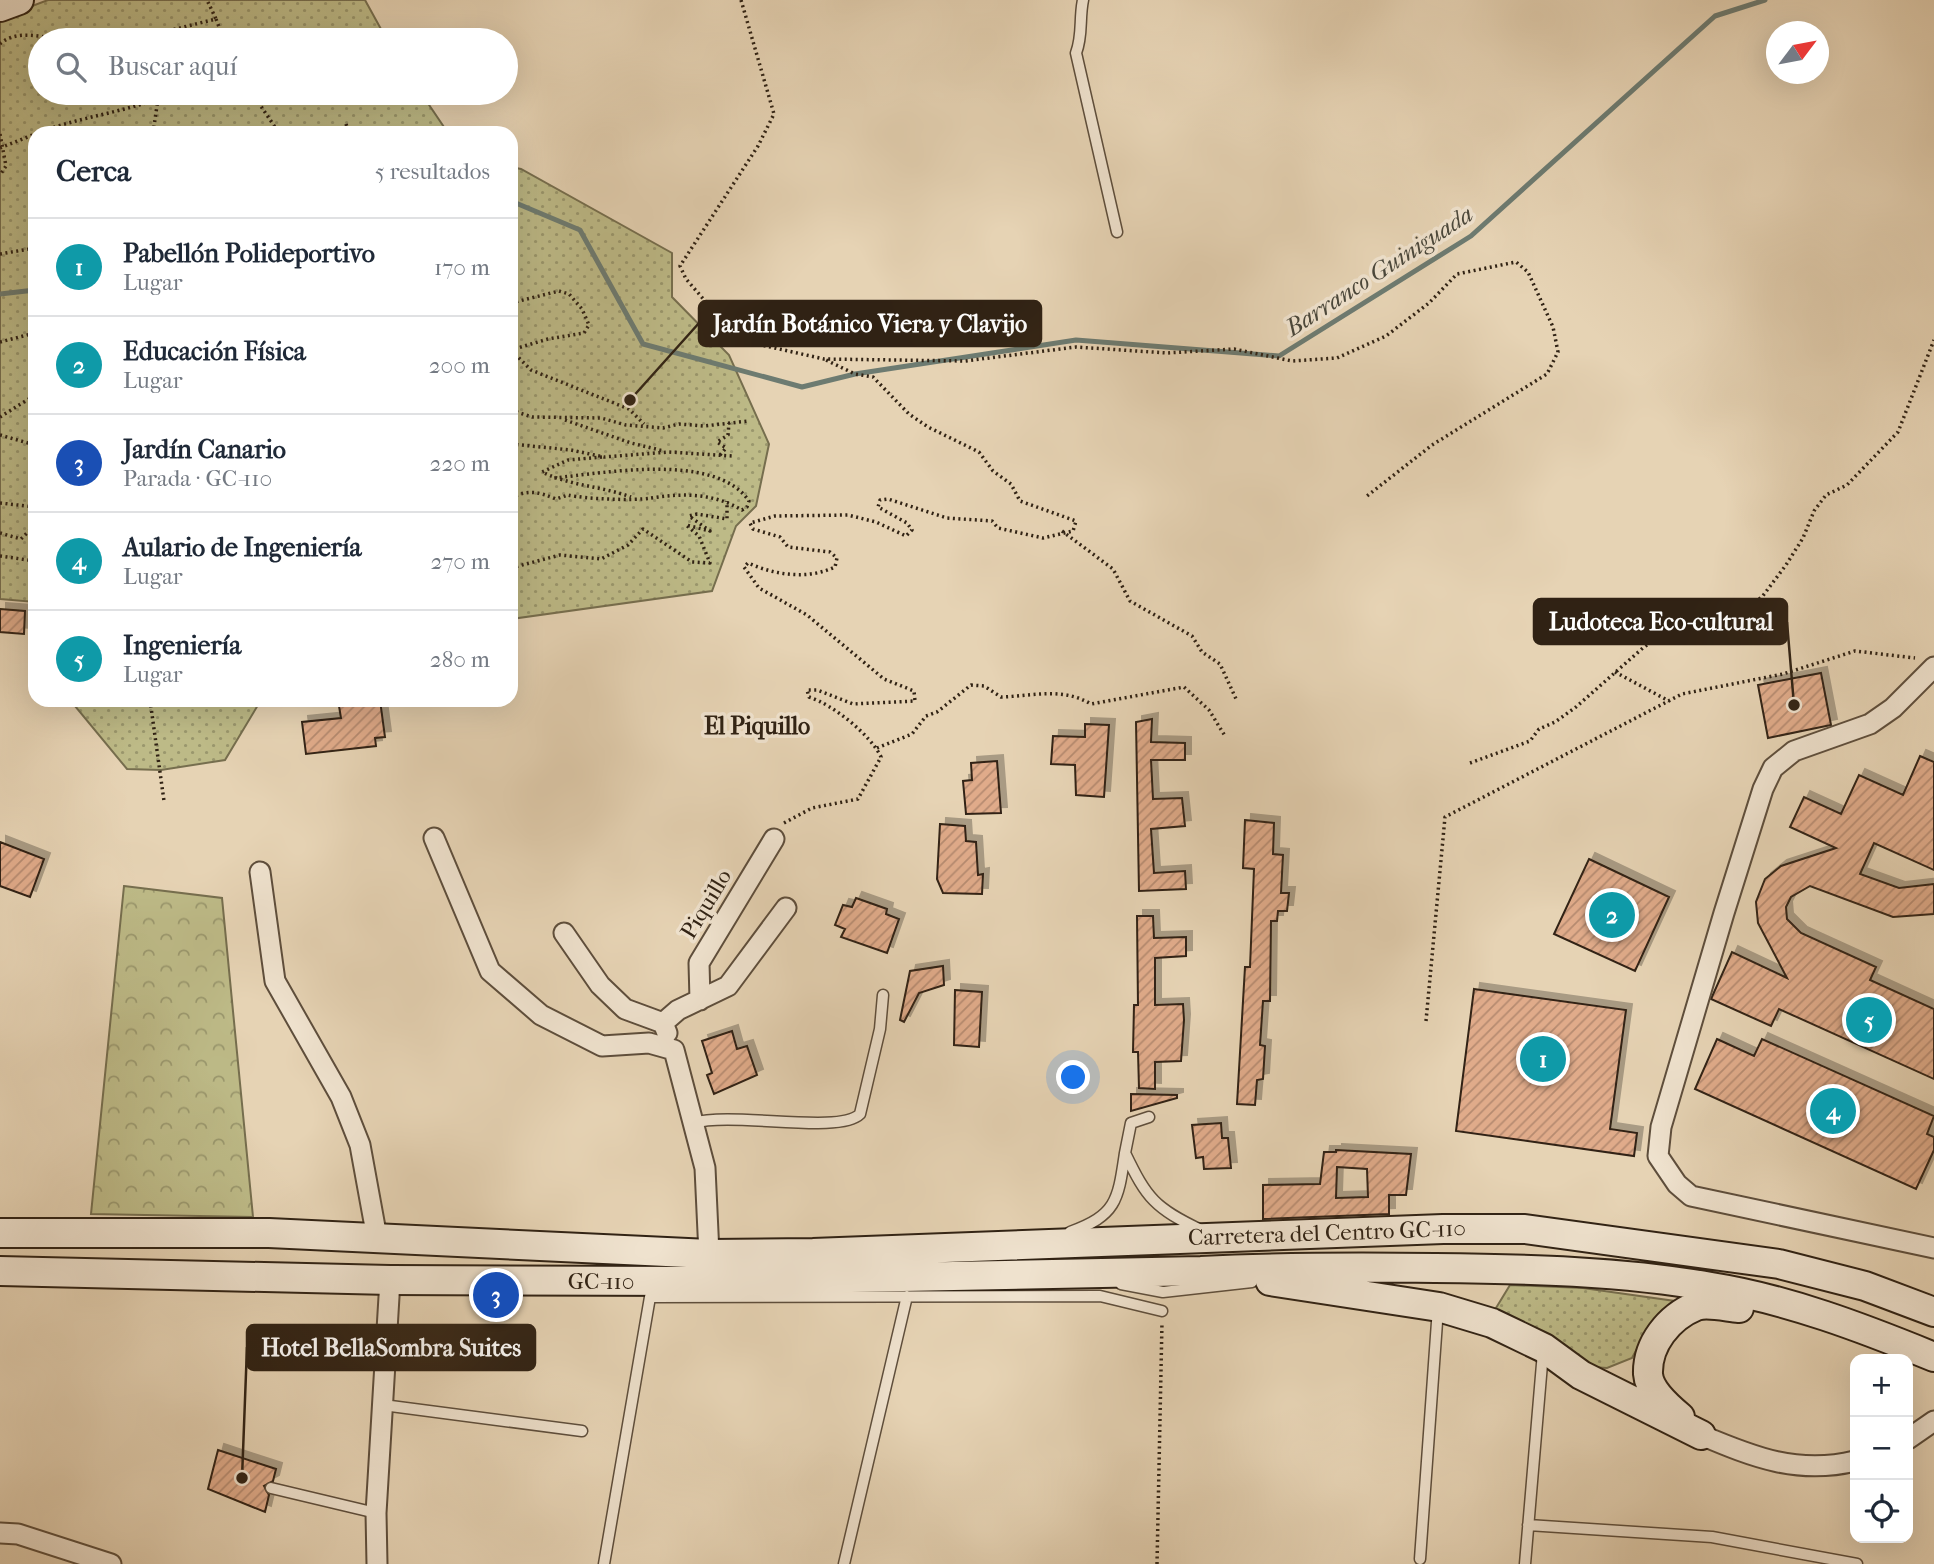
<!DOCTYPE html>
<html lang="es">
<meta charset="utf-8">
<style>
:root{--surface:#fff;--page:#f2f2f3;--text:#1f2937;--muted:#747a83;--line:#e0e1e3;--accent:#7c3aed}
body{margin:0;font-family:"IM FELL French Canon",serif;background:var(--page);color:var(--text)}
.controls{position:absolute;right:21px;bottom:21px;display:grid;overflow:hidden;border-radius:14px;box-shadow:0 7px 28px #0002}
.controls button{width:63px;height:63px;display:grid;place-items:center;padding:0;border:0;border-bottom:2px solid var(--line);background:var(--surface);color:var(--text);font:35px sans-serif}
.compass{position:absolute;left:1766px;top:21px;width:63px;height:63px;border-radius:50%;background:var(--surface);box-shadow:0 7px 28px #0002;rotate:58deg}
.you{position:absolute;left:1074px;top:1078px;width:24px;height:24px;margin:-18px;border:5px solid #fff;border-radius:50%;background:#1a73e8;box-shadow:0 0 0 10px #1a73e833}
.badge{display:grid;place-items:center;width:46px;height:46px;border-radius:50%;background:var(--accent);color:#fff;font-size:23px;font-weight:700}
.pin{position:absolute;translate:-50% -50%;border:4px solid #fff;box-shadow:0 2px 7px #0006}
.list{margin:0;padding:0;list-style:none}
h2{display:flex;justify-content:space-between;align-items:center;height:91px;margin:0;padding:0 28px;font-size:30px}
h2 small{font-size:23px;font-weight:400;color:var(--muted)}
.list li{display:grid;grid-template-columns:46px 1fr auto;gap:21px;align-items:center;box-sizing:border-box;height:98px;padding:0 28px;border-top:2px solid var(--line)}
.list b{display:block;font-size:26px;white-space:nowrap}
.list p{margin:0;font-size:23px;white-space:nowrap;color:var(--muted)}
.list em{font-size:23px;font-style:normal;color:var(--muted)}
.icon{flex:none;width:38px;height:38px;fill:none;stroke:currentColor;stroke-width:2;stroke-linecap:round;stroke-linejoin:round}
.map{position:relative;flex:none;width:1934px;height:1564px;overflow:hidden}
.search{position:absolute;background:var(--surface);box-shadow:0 7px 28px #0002;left:28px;top:28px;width:490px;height:77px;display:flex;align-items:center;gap:18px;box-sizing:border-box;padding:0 24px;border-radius:38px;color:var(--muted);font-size:26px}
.panel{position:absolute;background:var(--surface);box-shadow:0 7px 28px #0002;left:28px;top:126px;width:490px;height:581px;border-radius:21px}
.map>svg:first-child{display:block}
.forest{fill:url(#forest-crowns);stroke:#766e4e;stroke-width:2}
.park{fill:url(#park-dots);stroke:#766e4e;stroke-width:2}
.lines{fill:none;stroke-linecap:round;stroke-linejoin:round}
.stream{stroke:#6d7b71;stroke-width:5}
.building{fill:url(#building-hatch);stroke:#302214;stroke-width:2;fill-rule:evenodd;filter:url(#shadow)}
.lane-casing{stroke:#5e4e3c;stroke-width:13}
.street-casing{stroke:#5e4e3c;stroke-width:23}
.secondary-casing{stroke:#302214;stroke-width:32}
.path{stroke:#302214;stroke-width:3.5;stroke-dasharray:2 3.5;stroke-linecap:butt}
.lane{stroke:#efe2ce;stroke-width:10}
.street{stroke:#efe2ce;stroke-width:19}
.secondary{stroke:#efe2ce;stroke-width:28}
.labels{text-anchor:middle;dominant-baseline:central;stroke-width:7;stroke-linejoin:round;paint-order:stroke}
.street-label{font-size:23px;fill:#302214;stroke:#efe2ce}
.water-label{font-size:24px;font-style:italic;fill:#4a473b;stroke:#efe2ce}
.neighbourhood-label{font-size:24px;font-weight:bold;fill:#302214;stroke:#efe2ce}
.leader{fill:none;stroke:#302214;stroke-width:2.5}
.callout-dot{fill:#302214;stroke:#efe2ce;stroke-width:2.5}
.callout{fill:#302214;stroke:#302214;stroke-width:2.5}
.callout-label{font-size:24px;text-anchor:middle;font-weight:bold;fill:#fff}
</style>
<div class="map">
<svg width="1934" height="1564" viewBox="0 0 1934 1564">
<defs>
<pattern id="forest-crowns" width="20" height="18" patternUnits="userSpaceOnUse" patternTransform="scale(1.75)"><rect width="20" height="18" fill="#bdba87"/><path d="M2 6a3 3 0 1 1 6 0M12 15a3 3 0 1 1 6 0" fill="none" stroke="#9a976d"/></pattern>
<pattern id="park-dots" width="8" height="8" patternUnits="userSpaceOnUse" patternTransform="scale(1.75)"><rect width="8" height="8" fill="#bdba87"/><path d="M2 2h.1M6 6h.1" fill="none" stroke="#9a976d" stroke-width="1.8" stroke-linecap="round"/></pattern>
<pattern id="building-hatch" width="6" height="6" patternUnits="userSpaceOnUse" patternTransform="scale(1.75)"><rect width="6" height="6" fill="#e0ab8a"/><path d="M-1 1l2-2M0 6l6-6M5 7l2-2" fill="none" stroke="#b68b70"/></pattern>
<filter id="shadow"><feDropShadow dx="6" dy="-6" stdDeviation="0" flood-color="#0004"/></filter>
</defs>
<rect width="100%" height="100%" fill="#e6d3b4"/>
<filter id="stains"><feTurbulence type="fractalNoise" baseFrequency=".00286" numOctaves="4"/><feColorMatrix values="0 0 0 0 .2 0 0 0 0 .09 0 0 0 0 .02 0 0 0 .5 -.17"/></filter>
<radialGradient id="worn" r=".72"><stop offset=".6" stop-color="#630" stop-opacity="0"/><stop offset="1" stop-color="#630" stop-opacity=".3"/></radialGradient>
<!-- forest -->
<path class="forest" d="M 124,886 L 222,898 L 253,1217 L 91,1214 Z"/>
<!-- park -->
<path class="park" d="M 48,0 L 365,0 L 387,40 L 40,40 L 40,93 L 421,93 L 448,133 L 35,133 L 35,602 L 0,599 L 0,18 Z
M 511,167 L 521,169 L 672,253 L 672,297 L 729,355 L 769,444 L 756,506 L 736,526 L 712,591 L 511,619 Z
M 70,700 L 261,700 L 225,760 L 161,770 L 127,769 Z
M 1510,1285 L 1583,1288 L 1682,1302 L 1644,1336 L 1632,1358 L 1607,1368 L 1592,1367 L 1501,1316 L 1496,1308 Z"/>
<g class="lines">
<!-- stream -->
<path class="stream" d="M 511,201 L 580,230 L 643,344 L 802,387 L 855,374 L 1076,340 L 1279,356 L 1471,236 L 1715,16 L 1765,0
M 0,294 L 35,290"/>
</g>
<!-- building -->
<path class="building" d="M 0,609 L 25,611 L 24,634 L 0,632 Z
M 1821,673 L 1831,725 L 1768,738 L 1758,685 Z
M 338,700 L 380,700 L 385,737 L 375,738 L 376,746 L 306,754 L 302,722 L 341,718 Z
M 1152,719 L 1151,742 L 1185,743 L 1185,760 L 1151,760 L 1153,799 L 1182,798 L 1185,826 L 1151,829 L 1154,873 L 1185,871 L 1186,889 L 1139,891 L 1136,722 Z
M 1085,724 L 1109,725 L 1104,797 L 1076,795 L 1075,765 L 1051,764 L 1053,736 L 1085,737 Z
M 1920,756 L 1934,762 L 1934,870 L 1874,843 L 1860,874 L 1899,888 L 1934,884 L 1934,914 L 1893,917 L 1810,886 L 1791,897 L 1786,907 L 1787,919 L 1801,933 L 1876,967 L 1870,980 L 1934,1009 L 1934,1079 L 1779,1009 L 1771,1026 L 1711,999 L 1732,952 L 1787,978 L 1758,923 L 1756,902 L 1765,879 L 1781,866 L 1836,848 L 1790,827 L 1804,797 L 1841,814 L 1859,775 L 1903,795 Z
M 997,761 L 1001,813 L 966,814 L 963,781 L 972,780 L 971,763 Z
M 1245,820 L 1274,823 L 1273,854 L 1283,855 L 1281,893 L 1289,893 L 1287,911 L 1278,911 L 1277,921 L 1271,921 L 1270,1001 L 1263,1001 L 1260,1045 L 1265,1046 L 1263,1079 L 1257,1080 L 1255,1105 L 1237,1104 L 1245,967 L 1250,967 L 1254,869 L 1243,868 Z
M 940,824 L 965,826 L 966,841 L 976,842 L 978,875 L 983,874 L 982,894 L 943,893 L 937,879 Z
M 0,842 L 44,859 L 30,897 L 0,886 Z
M 1589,859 L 1669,897 L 1635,971 L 1554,934 Z
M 856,898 L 887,909 L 886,914 L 899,919 L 887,953 L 841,937 L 845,929 L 835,925 L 843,905 L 852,907 Z
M 1137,916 L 1153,916 L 1154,938 L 1186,937 L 1186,956 L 1155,958 L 1155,1005 L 1183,1004 L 1184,1020 L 1181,1061 L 1155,1062 L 1155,1089 L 1139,1088 L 1138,1052 L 1133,1052 L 1134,1005 L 1138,1005 Z
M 943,966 L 944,985 L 919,993 L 904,1022 L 900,1020 L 910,971 Z
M 1474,989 L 1626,1010 L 1610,1129 L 1637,1133 L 1634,1156 L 1456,1131 Z
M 955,990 L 982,992 L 979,1047 L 954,1045 Z
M 732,1031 L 737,1049 L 747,1046 L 757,1075 L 714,1094 L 707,1075 L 712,1073 L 702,1041 Z
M 1717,1039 L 1754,1056 L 1762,1039 L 1934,1116 L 1927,1134 L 1934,1137 L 1934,1150 L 1916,1189 L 1695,1089 Z
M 1131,1094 L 1177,1095 L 1177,1098 L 1131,1111 Z
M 1221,1123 L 1222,1138 L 1228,1138 L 1231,1168 L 1204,1169 L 1203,1157 L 1196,1158 L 1192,1125 Z
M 1336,1150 L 1411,1154 L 1406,1195 L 1389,1195 L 1389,1214 L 1263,1219 L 1263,1185 L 1320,1184 L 1324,1152 L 1336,1152 ZM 1337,1167 L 1367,1169 L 1368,1197 L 1336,1198 Z
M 218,1450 L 276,1469 L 273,1481 L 264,1486 L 269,1495 L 265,1512 L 208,1489 Z"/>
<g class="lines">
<defs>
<path id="lane" d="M 1083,0 C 1079,19 1083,35 1076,53 L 1117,232
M 693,1123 C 732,1111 839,1135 860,1114 L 880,1029 L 883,995
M 1125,1153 L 1131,1123 L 1149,1117
M 1070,1232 C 1117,1215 1118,1200 1125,1153 C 1147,1199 1155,1208 1201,1230
M 1121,1284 L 1163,1292 L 1252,1282
M 383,1405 L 582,1431
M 271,1488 L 376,1513
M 1528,1525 L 1712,1537 L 1857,1564
M 1420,1559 L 1438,1308
M 604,1564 L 650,1297 L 1100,1296 L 1162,1311
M 844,1564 L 907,1296
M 1525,1564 L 1543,1352"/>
<path id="street" d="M 1934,667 L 1893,708 L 1870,724 L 1794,751 L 1773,768 L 1763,789 L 1724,913 L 1661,1127 L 1658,1156 L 1677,1184 L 1691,1196 L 1934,1248
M 434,838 L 490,971 L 541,1015 L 602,1046 L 649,1043 L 674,1050 L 705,1168 L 709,1254
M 260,872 L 275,981 L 341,1097 L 360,1145 L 377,1238
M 564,933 L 600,985 L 625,1009 L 663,1023 L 667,1033
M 700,1000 L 699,963 L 774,839
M 663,1023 L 678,1010 L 728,986 L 786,908
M 1701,1435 C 1753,1457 1798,1475 1855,1461
M 1908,1439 L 1934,1421
M 0,1533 L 18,1534 L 111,1564
M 377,1564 L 376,1513 L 390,1280"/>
<path id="secondary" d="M 0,7 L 19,0
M 0,1233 L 269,1233 L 709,1254 L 813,1253 L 1443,1229 L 1525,1229 L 1779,1264 L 1865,1286 L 1934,1312
M 0,1271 L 390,1280 L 699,1281 L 1201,1271 C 1279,1267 1357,1267 1435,1268 C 1527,1269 1621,1271 1711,1287 C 1787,1299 1863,1328 1934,1357
M 1270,1281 L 1439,1307 L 1492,1323 L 1544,1348 L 1581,1375 L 1701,1435
M 1680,1417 C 1668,1407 1649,1391 1648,1374 C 1647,1344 1669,1317 1696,1306 C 1707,1302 1727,1307 1739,1308"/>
</defs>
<!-- lane casing -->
<use href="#lane" class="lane-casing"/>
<!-- street casing -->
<use href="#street" class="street-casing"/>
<!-- secondary casing -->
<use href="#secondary" class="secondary-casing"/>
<!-- path -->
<path class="path" d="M 741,0 L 774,114 L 758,146 L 680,266 L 686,279 L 739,340 L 824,359 L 965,361 L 1076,347 L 1167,353 L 1234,349 L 1292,361 L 1337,358 L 1386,336 L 1429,303 L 1457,274 L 1516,262 L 1528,272 L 1553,327 L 1558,352 L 1547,374 L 1432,445 L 1367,496
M 216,19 L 224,40
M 131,40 L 216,19 L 207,0
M 0,44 C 16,29 43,37 63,40
M 252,93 L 279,133
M 346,124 L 349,133
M 38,133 C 81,116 130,112 172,93
M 153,133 L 158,99 L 156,93
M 0,134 L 6,166 L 0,175
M 0,148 L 35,134
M 0,254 L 35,248
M 511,303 L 559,291 L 569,294 L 582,309 L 589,325 L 584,333 L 548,339 L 511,350
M 0,342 L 35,333
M 511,350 L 531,370 L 629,409 L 644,424
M 511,410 L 532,417 L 601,418 L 626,425 L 663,428 L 679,424 L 704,426 L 748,421
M 0,417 L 35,395
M 565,420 L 631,443 L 664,451
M 0,435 L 35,445
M 511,444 L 571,450 L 604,457 L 669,452 L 732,456
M 720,455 L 726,448 L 717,442 L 728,435 L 729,423
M 602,457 L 568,460 L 542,472 C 571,486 601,486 631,497
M 511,498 C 528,489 539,492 556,499 L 568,495 C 586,499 634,501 651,498 C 683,493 713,493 742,510 L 747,507 L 749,501 C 716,452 605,473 554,478
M 0,503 L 35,507
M 1062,531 L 1113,569 L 1130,601 L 1192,636 L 1202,652 L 1220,664 L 1237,701
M 0,533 L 21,539 L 29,531 L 35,532
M 0,556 L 35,561
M 511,568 L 560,555 L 601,559 L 628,545 L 643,529 L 692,562 L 710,563 L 699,536 L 686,525 L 710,531 L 689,516 L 697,514 L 727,519 L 727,501
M 1615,672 L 1669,701
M 150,700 L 164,801
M 877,748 L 912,734 L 926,716 L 937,712 L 971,685 L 984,686 L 1001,697 C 1032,696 1063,687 1091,704 L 1184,687 L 1209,710 L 1225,736
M 1470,763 L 1530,741 L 1539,729 L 1555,722 L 1576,707 L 1644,647 L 1694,613 L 1749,606 L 1762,597 L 1786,565 L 1803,538 L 1814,511 L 1826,495 L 1847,485 L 1898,432 L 1934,340
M 784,823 L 812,808 L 858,799 L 881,757 C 871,735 832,704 809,697 L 807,690 L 817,690 L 853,704 L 915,701 L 914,691 L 884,679 L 807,615 L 759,588 L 744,567 L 748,563 C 775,575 807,580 835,567 L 837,558 L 830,552 L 788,547 L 780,537 L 753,529 L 750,523 L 775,516 L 848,515 L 876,522 L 906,536 L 912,530 L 907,523 L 878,507 L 880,500 L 888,499 L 947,518 L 992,521 L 998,528 L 1043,538 L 1073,531 L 1076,521 L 1020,501 L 1011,484 L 993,471 L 979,452 L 928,427 L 909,414 L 873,377 L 855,374 L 826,360
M 1426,1021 L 1445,817 L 1682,694 L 1783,674 L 1855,651 L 1915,658
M 1157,1564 L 1162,1322"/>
<!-- lane -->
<use href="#lane" class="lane"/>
<!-- street -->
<use href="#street" class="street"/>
<!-- secondary -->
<use href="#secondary" class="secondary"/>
</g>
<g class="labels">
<!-- street labels -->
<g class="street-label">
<text transform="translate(706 904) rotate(-59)">Piquillo</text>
<text transform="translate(1327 1233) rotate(-2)">Carretera del Centro GC-110</text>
<text x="601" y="1281">GC-110</text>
</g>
<!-- water labels -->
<g class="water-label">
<text transform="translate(1379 271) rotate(-33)">Barranco Guiniguada</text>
</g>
<!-- neighbourhood labels -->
<g class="neighbourhood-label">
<text x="757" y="726">El Piquillo</text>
</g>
</g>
<!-- callouts -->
<path class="leader" d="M630 400L699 323M1794 705L1787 622M242 1478L247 1347"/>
<g class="callout-dot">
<circle cx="630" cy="400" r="7"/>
<circle cx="1794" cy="705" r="7"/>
<circle cx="242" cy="1478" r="7"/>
</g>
<g class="callout">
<rect x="699" y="301" width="342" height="45" rx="7"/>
<rect x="1534" y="599" width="253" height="45" rx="7"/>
<rect x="247" y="1325" width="288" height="45" rx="7"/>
</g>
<g class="callout-label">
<text x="870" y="332">Jardín Botánico Viera y Clavijo</text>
<text x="1661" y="630">Ludoteca Eco-cultural</text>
<text x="391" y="1356">Hotel BellaSombra Suites</text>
</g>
<rect width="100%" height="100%" filter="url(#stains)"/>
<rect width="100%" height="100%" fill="url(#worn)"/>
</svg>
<div class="controls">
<button>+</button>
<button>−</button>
<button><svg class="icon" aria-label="locate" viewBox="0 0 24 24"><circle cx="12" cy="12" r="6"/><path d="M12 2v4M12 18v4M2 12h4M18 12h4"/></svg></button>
</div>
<svg class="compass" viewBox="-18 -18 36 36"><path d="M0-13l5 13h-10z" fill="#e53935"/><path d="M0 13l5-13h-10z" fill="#747a83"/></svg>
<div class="you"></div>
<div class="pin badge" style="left:1543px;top:1059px;background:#0f9aa8">1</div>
<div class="pin badge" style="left:1612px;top:915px;background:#0f9aa8">2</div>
<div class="pin badge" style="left:496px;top:1295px;background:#1a4fb4">3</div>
<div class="pin badge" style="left:1833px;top:1111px;background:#0f9aa8">4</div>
<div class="pin badge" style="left:1869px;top:1020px;background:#0f9aa8">5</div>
<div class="search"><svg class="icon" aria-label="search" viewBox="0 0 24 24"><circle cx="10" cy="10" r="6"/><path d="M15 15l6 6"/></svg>Buscar aquí</div>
<section class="panel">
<h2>Cerca<small>5 resultados</small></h2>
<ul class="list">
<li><span class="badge" style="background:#0f9aa8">1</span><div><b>Pabellón Polideportivo</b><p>Lugar</p></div><em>170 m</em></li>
<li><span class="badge" style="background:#0f9aa8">2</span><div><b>Educación Física</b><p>Lugar</p></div><em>200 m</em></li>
<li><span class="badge" style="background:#1a4fb4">3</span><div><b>Jardín Canario</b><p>Parada · GC-110</p></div><em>220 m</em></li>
<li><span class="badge" style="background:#0f9aa8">4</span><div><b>Aulario de Ingeniería</b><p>Lugar</p></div><em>270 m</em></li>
<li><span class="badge" style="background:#0f9aa8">5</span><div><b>Ingeniería</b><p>Lugar</p></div><em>280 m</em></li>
</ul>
</section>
</div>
